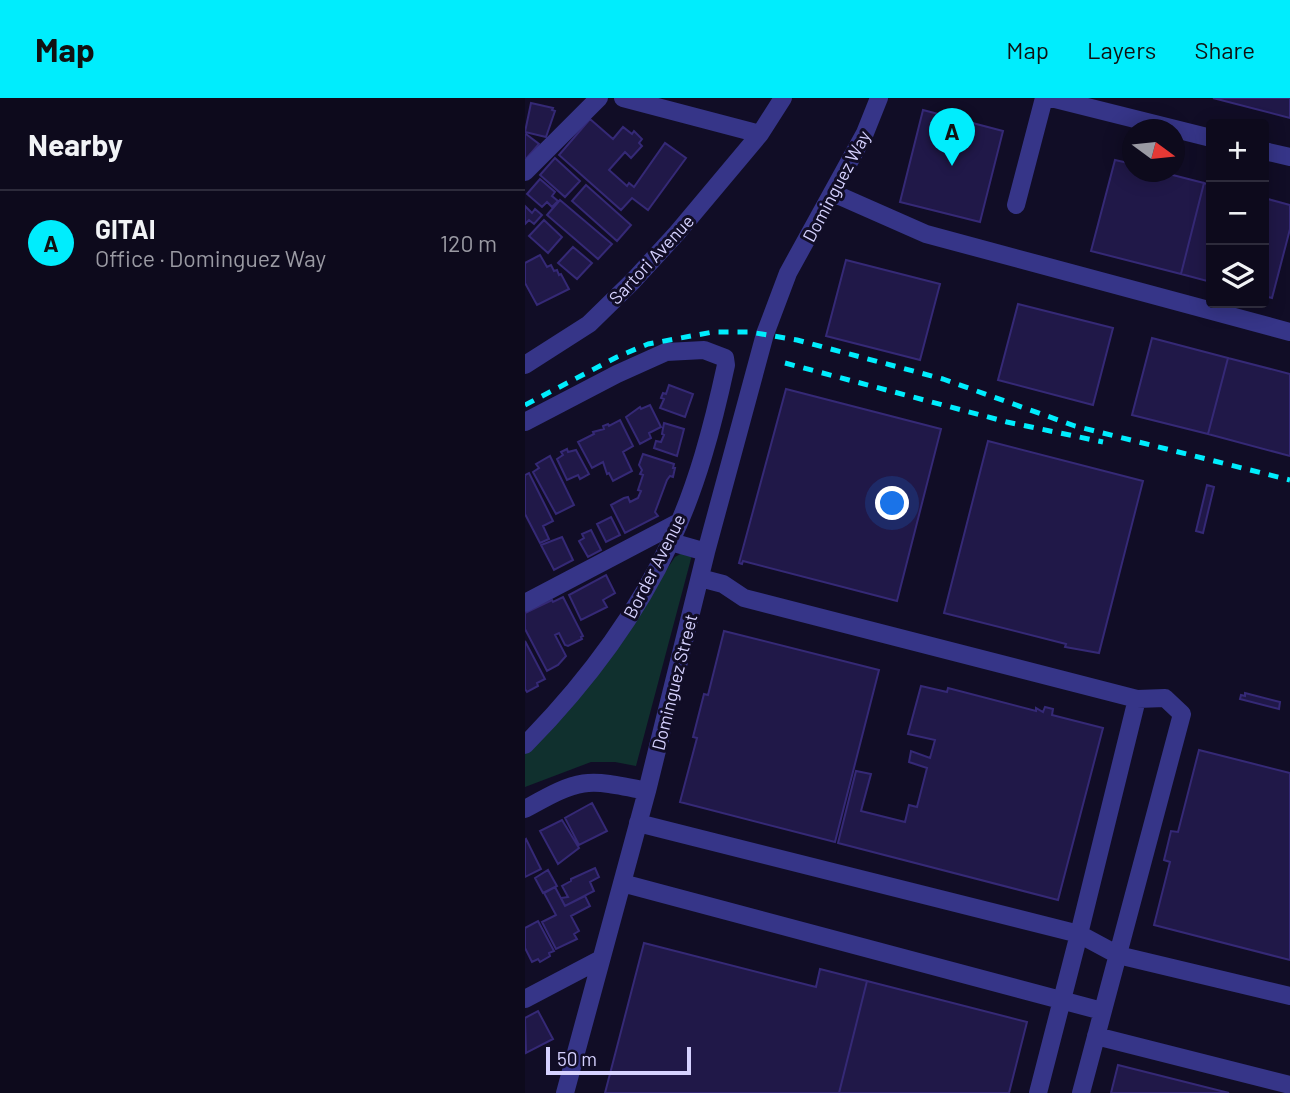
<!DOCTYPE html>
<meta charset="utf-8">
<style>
:root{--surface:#0d0a1c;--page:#161325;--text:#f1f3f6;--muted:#9a9aa3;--line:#2d2b3b;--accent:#00edfd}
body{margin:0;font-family:Barlow,sans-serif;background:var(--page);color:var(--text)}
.controls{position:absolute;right:21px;top:21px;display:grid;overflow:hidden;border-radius:7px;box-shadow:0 4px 18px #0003}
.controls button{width:63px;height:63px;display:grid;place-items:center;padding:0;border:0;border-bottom:2px solid var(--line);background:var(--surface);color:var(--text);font:35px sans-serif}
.compass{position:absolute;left:597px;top:21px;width:63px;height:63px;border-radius:50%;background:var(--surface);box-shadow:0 4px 18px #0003;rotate:105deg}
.scale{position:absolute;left:21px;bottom:18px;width:145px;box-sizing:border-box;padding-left:7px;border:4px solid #d6d2ff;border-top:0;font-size:19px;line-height:24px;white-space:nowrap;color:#d6d2ff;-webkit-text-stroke:5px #110d26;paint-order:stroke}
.you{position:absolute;left:368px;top:406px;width:24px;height:24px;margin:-18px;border:5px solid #fff;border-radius:50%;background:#1a73e8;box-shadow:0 0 0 10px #1a73e833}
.badge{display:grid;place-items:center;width:46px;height:46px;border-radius:50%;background:var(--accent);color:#111;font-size:23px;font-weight:700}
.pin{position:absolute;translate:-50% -58px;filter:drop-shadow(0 2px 4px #0008)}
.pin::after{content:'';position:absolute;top:37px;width:24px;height:21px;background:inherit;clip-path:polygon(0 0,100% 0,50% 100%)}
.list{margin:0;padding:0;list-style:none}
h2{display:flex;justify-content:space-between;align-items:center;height:91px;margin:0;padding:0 28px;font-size:30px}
h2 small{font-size:23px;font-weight:400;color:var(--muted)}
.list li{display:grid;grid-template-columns:46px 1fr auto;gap:21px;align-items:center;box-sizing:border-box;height:105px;padding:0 28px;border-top:2px solid var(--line)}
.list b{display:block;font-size:26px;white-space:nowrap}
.list p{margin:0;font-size:23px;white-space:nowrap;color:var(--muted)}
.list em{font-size:23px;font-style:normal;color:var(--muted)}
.icon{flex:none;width:38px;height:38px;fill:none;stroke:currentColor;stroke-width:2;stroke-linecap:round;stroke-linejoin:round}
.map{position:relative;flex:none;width:765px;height:995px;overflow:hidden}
header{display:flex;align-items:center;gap:42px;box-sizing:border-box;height:98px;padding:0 35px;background:var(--accent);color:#111}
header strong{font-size:33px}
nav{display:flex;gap:38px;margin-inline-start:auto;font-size:24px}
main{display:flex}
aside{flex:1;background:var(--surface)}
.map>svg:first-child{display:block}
.green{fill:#10302e}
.building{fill:#201848;stroke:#352976;stroke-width:2}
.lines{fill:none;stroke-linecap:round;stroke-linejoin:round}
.minor{stroke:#363588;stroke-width:18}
.rail{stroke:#00edfd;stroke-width:5;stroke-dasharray:10 9;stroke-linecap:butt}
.labels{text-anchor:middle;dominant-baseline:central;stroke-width:6;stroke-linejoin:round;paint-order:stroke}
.street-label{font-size:18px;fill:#d6d2ff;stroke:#110d26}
</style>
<header>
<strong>Map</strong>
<nav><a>Map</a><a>Layers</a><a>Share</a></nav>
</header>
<main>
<aside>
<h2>Nearby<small></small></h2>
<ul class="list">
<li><span class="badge">A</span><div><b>GITAI</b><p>Office · Dominguez Way</p></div><em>120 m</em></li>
</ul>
</aside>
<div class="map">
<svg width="765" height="995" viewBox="0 0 765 995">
<rect width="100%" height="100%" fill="#110d26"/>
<!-- green -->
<path class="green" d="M 157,455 L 167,457 L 111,668 L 90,664 L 66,664 L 0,689 L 0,656 L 29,628 L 142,471 L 150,459 Z"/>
<!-- building -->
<path class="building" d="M 688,0 L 765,0 L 765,20 Z
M 6,5 L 28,10 L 27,12 L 30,13 L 21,39 L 0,34 Z
M 398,12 L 478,33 L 455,124 L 375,104 Z
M 65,21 L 88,41 L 98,29 L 107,36 L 109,33 L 117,41 L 114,45 L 117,48 L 106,60 L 100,54 L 84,72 L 102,88 L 104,85 L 109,89 L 140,45 L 161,60 L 123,112 L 107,100 L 96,112 L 34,57 Z
M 1,36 L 14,46 L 0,62 L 0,37 Z
M 30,60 L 55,83 L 40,99 L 15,77 Z
M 590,62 L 608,66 L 608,74 L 636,74 L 679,85 L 656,176 L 566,153 Z
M 15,81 L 30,94 L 27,98 L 33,103 L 27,109 L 22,104 L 17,109 L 2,96 Z
M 679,85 L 686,87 L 686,184 L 656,176 Z
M 61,87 L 106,127 L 92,143 L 47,103 Z
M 739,100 L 765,107 L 765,131 L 747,200 L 739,198 Z
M 35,102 L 87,146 L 73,161 L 22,117 Z
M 0,108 L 7,115 L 10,111 L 17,117 L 9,126 L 4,122 L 0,126 Z
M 19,122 L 37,139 L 23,155 L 4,138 Z
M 48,149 L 67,165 L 52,181 L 33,165 Z
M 15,157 L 22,169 L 26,167 L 29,173 L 32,172 L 34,177 L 36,176 L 44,191 L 12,207 L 0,185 L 0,165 Z
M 321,162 L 415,186 L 395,262 L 301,238 Z
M 493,206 L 588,230 L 568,307 L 473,282 Z
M 627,240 L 703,260 L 683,336 L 607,317 Z
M 703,260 L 765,276 L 765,358 L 683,336 Z
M 144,287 L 168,296 L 160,319 L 135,310 L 139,301 L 136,300 L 138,295 L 141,296 Z
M 261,291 L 416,331 L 372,503 L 218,463 L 217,466 L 214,465 Z
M 125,307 L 136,329 L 124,335 L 126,340 L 115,346 L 101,319 L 115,309 L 116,311 Z
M 95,322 L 108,348 L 98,354 L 107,373 L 88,383 L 84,375 L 82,376 L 78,364 L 67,370 L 53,344 L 69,336 L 68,334 L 79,331 L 78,328 L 83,326 L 84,328 Z
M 139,325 L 159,331 L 152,358 L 129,350 L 131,343 L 136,344 L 139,337 L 137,336 Z
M 463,343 L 618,383 L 574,555 L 540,549 L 541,546 L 419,515 Z
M 42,351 L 43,354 L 51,352 L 64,376 L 55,381 L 53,377 L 42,382 L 32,361 L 38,357 L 36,354 Z
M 118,356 L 149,366 L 148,370 L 150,370 L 148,379 L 145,378 L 142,382 L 130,414 L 133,418 L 100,435 L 86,407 L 99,400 L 103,399 L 105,404 L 113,400 L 116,393 L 113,392 L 118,377 L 115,376 L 117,372 L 114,367 Z
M 25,358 L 49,407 L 31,416 L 8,374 L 14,370 L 11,366 Z
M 4,375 L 28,423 L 18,428 L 24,441 L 15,445 L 0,416 L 0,377 Z
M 682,387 L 689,389 L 678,435 L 671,433 Z
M 86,419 L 95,437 L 81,444 L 72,426 Z
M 66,432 L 76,452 L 63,459 L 54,443 L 59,440 L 57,436 Z
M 37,439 L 48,462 L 29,472 L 16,447 Z
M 81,477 L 90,495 L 78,502 L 82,509 L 56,522 L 44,497 Z
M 38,499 L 58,538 L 56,539 L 57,541 L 43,548 L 40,547 L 34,535 L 30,537 L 41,558 L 33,567 L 22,573 L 0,531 L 0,515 L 27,502 L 28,504 Z
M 199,533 L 354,572 L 310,744 L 155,704 L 172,640 L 168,639 L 179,596 L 183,597 Z
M 0,543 L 20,581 L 12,585 L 13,588 L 2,594 L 0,591 Z
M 396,588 L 422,594 L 423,590 L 511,613 L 511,610 L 518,614 L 520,609 L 528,611 L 527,617 L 578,630 L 533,802 L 313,745 L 331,673 L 346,676 L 336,713 L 380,724 L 384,707 L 392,709 L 402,670 L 384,664 L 386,653 L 405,660 L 410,642 L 383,636 Z
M 720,595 L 755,604 L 754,611 L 715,601 L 716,597 L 720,598 Z
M 674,652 L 765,675 L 765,862 L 629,827 L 645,764 L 639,762 L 646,733 L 653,734 Z
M 67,705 L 82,733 L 54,747 L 40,720 Z
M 37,722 L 54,750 L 33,766 L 15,733 Z
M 1,741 L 16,771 L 0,779 L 0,742 Z
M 70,770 L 74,779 L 65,784 L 69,793 L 40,808 L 36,800 L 43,799 L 37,788 L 46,783 L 46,781 Z
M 23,772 L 32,788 L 18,795 L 10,780 Z
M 30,789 L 40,808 L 60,798 L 65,808 L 46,818 L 54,833 L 49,836 L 52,841 L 31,851 L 17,824 L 31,817 L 19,795 Z
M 13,823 L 29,853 L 24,855 L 25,858 L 15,864 L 13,861 L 7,864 L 0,850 L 0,830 Z
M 119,845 L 291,889 L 295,871 L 342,883 L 314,995 L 80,995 Z
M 342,883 L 502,924 L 484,995 L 314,995 Z
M 13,913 L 28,941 L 1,955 L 0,920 Z
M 593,967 L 704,995 L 586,995 Z"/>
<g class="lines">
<!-- minor -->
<path class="minor" d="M 98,0 L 235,36
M 526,0 L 686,40
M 739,53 L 765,59
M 0,74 L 74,0
M 308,95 L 401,136 L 765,234
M 491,107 L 519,0
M 0,267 L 64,226 L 108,183 L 152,135 L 235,36 L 258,0
M 0,324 L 92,276 L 141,254 L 179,252 L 200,260 L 201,267 C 188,327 172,389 145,445 C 110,520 58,588 0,647
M 146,444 L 181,454
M 175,480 L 198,486 L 219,500 L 612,601 L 640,600 L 657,616 L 556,995
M 0,505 L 154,424
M 0,711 C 56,680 59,680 122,693
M 113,725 L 554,836 L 612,601
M 97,785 L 577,913
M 0,901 L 76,861
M 571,938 L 765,987
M 40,995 L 122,693 L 181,454 L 240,236 L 263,175 L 340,35 L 354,0
M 513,995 L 554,836 L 593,857 L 765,898"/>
<!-- rail -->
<path class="rail" d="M 260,265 L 482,324 L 578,344
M 0,307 L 92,259 L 123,246 L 188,234 L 225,234 L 272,242 L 418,281 L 550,328 L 765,382"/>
</g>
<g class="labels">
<!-- street labels -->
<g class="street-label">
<text transform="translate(311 88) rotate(-62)">Dominguez Way</text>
<text transform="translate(126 161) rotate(-47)">Sartori Avenue</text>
<text transform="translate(129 468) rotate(-63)">Border Avenue</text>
<text transform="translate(149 584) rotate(-76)">Dominguez Street</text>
</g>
</g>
</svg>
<div class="controls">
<button>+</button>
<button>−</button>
<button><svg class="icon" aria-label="layers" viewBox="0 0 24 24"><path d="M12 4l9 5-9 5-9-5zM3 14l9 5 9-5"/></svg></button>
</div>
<svg class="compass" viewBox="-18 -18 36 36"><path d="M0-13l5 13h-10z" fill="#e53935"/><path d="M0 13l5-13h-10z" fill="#9a9aa3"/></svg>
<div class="scale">50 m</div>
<div class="you"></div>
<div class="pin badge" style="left:427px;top:68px">A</div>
</div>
</main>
